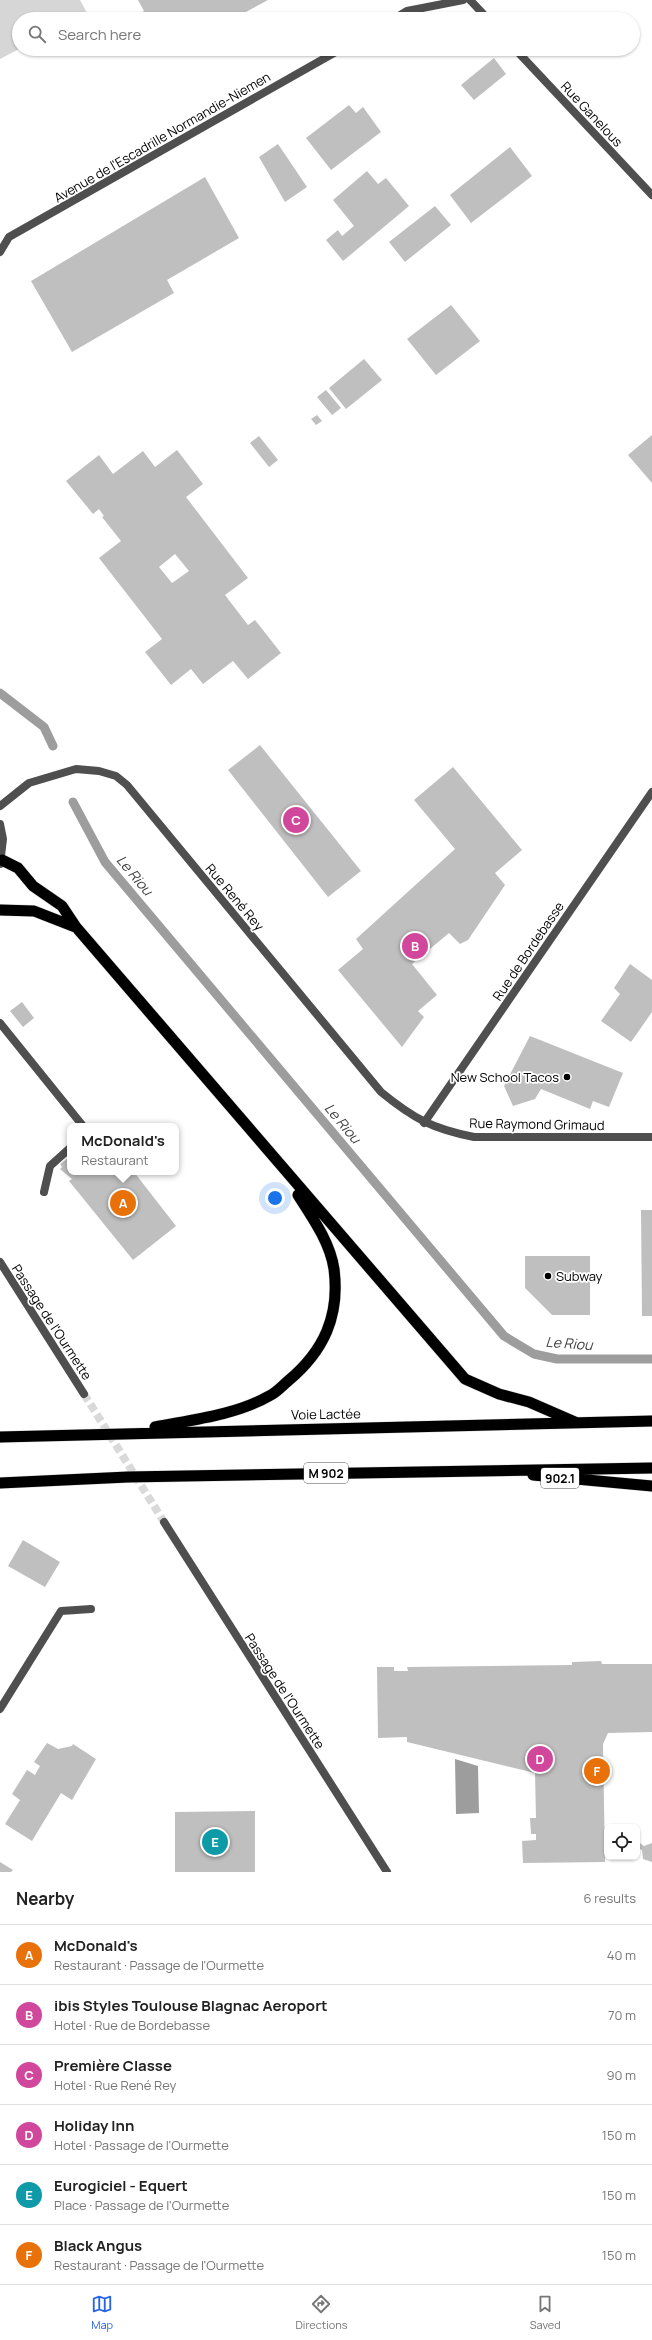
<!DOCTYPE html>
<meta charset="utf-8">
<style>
:root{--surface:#fff;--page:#f6f6f6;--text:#222;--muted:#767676;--line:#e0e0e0;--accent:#2563eb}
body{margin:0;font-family:Manrope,sans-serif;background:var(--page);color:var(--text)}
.controls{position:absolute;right:12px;bottom:12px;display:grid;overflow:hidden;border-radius:8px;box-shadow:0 1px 3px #0004}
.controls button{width:36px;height:36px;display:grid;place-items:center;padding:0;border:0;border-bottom:1px solid var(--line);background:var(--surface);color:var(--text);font:20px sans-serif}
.you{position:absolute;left:275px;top:1198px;width:14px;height:14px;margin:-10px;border:3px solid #fff;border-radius:50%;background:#1a73e8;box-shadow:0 0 0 6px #1a73e833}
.badge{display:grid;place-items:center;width:26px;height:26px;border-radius:50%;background:var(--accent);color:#fff;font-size:13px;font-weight:700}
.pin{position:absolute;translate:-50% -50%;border:2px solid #fff;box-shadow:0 1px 4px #0006}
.popup{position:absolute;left:67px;top:1123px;width:112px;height:52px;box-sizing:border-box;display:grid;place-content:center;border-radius:8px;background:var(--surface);filter:drop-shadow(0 1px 3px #0005);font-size:13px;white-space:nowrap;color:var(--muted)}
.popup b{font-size:15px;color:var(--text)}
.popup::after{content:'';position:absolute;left:50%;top:100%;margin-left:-8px;border:8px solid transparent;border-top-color:var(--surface)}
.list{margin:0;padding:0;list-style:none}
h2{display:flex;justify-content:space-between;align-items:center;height:52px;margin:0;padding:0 16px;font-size:17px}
h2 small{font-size:13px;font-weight:400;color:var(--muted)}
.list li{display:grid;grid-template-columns:26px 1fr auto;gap:12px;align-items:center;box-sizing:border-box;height:60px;padding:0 16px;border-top:1px solid var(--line)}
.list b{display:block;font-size:15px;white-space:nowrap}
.list p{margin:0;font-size:13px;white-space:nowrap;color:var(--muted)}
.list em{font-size:13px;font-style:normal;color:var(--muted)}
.icon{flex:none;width:22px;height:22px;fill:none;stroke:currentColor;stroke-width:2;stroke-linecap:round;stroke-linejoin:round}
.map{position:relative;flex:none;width:652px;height:1872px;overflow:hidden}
.search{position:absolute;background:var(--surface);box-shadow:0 1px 3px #0004;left:12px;right:12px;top:12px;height:44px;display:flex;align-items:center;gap:10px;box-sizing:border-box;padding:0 14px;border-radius:22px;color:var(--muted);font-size:15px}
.sheet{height:412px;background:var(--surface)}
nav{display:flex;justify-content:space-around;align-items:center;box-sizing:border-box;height:56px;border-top:1px solid var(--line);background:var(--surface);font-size:11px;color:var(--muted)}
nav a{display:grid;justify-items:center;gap:2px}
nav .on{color:var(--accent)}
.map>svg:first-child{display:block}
.green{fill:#d6d6d6}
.water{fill:#9d9d9d}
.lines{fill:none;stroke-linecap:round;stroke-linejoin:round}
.stream{stroke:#9d9d9d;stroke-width:9}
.building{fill:#bfbfbf;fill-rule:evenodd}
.tertiary-tunnel{stroke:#d9d9d9;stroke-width:8;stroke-dasharray:8 4;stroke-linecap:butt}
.trunk-casing{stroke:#dbdbdb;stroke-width:12}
.service{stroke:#4f4f4f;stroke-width:8}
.minor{stroke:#4f4f4f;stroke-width:8}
.tertiary{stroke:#4f4f4f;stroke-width:8}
.trunk{stroke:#000;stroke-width:11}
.poi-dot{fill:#000;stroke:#fff;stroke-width:1.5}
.labels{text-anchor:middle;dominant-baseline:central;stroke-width:3.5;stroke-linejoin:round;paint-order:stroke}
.shield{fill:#fff;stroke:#4c4c4c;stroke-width:1}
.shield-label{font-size:12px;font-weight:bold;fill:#000}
.street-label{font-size:13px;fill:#000;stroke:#fff}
.poi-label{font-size:13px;fill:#000;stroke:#fff;text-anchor:end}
.water-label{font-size:14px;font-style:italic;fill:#3e3e3e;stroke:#fff}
</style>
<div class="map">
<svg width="652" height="1872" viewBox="0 0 652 1872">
<rect width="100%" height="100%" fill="#fff"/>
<!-- green -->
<path class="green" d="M 0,0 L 80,0 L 87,13 L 76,19 L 19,19 L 19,49 L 0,59 Z"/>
<!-- water -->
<path class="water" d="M 455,1759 L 478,1766 L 479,1813 L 456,1814 Z"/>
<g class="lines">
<!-- stream -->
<path class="stream" d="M 0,693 L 44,727 L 53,746
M 73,802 L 105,862 L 504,1336 L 534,1354 L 557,1359 L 652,1359"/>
</g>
<!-- building -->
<path class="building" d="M 138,0 L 268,0 L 233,19 L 140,19 L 137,15 L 144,11 Z
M 494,58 L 506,74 L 474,100 L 461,85 Z
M 349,105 L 356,113 L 363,107 L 381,132 L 331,170 L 306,138 Z
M 278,144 L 307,187 L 285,202 L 259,157 Z
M 510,147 L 532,176 L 471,223 L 450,195 Z
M 367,171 L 378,184 L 386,178 L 409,206 L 343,261 L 326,240 L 338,230 L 342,236 L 354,226 L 333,200 Z
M 205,177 L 239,238 L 167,280 L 174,293 L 72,352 L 31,281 Z
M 435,206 L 451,225 L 405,262 L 389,242 Z
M 451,305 L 480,341 L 436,375 L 407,339 Z
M 364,359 L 382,380 L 346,409 L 329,388 Z
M 326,390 L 341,408 L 332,415 L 317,397 Z
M 317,415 L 322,421 L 316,425 L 311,419 Z
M 652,435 L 652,483 L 628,455 Z
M 259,436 L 278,460 L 269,467 L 250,443 Z
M 177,450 L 203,484 L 186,497 L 248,578 L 225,595 L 248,625 L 255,620 L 281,653 L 248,679 L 233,661 L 203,684 L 191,669 L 171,685 L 145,652 L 162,639 L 99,558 L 121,541 L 102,517 L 104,516 L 99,509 L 93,514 L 66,481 L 99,455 L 113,474 L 143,451 L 155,467 ZM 175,554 L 189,571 L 172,583 L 159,567 Z
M 260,745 L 361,871 L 328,897 L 228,770 Z
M 453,767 L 522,850 L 495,873 L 505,885 L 468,940 L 460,944 L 449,933 L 412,964 L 437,995 L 418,1011 L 424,1017 L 402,1047 L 338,970 L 363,949 L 356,939 L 455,849 L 414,800 Z
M 630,964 L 652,980 L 652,1012 L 631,1042 L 601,1021 L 620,994 L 614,988 Z
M 22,1002 L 34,1018 L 23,1027 L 10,1011 Z
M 530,1036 L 623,1073 L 609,1107 L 593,1101 L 590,1109 L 541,1089 L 535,1099 L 513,1106 L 504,1086 Z
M 70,1152 L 70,1172 L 134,1172 L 176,1226 L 133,1260 L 69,1181 L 72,1179 L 60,1169 L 62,1167 L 60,1164 L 68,1158 L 66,1156 Z
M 641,1210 L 652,1210 L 652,1316 L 642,1316 Z
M 525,1256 L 590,1256 L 590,1315 L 552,1315 L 525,1288 Z
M 23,1540 L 60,1562 L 45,1587 L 8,1566 Z
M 601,1661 L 602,1664 L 652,1664 L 652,1732 L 608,1733 L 603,1744 L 605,1862 L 523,1863 L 522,1841 L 536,1840 L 536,1834 L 531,1834 L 530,1818 L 536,1818 L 535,1773 L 407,1742 L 407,1737 L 378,1738 L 377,1667 L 394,1667 L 394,1671 L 408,1671 L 407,1667 L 572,1665 L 572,1662 Z
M 47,1743 L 58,1749 L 72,1746 L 73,1744 L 96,1759 L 72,1800 L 61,1793 L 32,1841 L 5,1824 L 20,1800 L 12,1794 L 27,1770 L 35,1775 L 40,1766 L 34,1762 Z
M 255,1811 L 255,1872 L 175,1872 L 175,1812 Z
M 637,1841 L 644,1846 L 652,1843 L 652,1862 L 643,1859 L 642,1850 L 637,1848 Z
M 0,1862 L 13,1870 L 11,1872 L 0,1872 Z"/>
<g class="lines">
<!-- tertiary-tunnel -->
<path class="tertiary-tunnel" d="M 84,1394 L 164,1522"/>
<defs>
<path id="trunk" d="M 2,860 L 18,868 L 33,886 L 62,906 L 76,927 L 465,1379 L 499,1394 L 529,1402 L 575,1422
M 0,910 L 34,911 L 75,927
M 155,1427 C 191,1420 236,1415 269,1396 C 276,1393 282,1386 288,1381 C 324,1351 340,1316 334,1269 C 330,1242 312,1217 298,1195
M 0,1437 L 652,1421
M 533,1475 L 652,1486
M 0,1483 L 128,1477 L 652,1468"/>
</defs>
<!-- trunk casing -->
<use href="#trunk" class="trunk-casing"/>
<!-- service -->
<path class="service" d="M 0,1023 L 83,1126
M 44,1192 L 50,1166 L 70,1148"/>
<!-- minor -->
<path class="minor" d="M 470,0 L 488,19
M 394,19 L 407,11 L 463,0
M 515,49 L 652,195
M 0,252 L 9,237 L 341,49
M 0,806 L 29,783 L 76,769 L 99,771 L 116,776 L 127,785 L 381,1092 C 414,1119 433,1129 474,1137 L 652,1137
M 424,1123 L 652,792
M 0,1709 L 61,1611 L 91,1609"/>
<!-- tertiary -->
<path class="tertiary" d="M 0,824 L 3,839 L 0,864
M 0,1262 L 84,1394
M 164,1522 L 387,1872"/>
<!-- trunk -->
<use href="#trunk" class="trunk"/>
</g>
<!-- markers -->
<g class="poi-dot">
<circle cx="567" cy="1077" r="4"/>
<circle cx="548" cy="1276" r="4"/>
</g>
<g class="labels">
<!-- shield labels -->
<g class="shield">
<rect x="304" y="1463" width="44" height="20" rx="3"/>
<rect x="541" y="1468" width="38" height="20" rx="3"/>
</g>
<g class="shield-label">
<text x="326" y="1473">M 902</text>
<text x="560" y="1478">902.1</text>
</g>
<!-- street labels -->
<g class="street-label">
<text transform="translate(592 114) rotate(47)">Rue Ganelous</text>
<text transform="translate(162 137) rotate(-30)">Avenue de l'Escadrille Normandie-Niemen</text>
<text transform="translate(235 897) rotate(50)">Rue René Rey</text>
<text transform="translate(528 951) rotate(-56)">Rue de Bordebasse</text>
<text transform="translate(537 1124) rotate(1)">Rue Raymond Grimaud</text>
<text transform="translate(52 1322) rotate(57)">Passage de l'Ourmette</text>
<text transform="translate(326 1414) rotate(-1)">Voie Lactée</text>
<text transform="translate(285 1691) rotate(57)">Passage de l'Ourmette</text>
</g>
<!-- poi labels -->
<g class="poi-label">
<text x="559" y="1077">New School Tacos</text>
<text x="556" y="1276" text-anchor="start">Subway</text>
</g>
<!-- water labels -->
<g class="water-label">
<text transform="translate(135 875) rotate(50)">Le Riou</text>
<text transform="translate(343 1123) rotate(50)">Le Riou</text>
<text transform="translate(569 1343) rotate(4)">Le Riou</text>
</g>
</g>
</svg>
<div class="controls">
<button><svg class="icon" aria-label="locate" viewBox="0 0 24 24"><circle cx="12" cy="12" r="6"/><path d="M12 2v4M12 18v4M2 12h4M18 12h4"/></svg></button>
</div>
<div class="you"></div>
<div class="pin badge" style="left:123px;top:1203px;background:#e8710a">A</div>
<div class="popup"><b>McDonald's</b>Restaurant</div>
<div class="pin badge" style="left:415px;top:946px;background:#d1479c">B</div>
<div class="pin badge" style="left:296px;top:820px;background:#d1479c">C</div>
<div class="pin badge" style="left:540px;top:1759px;background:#d1479c">D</div>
<div class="pin badge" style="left:215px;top:1842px;background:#0f9aa8">E</div>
<div class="pin badge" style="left:597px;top:1771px;background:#e8710a">F</div>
<div class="search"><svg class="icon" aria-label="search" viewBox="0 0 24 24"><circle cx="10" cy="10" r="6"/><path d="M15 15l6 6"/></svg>Search here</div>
</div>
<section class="sheet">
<h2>Nearby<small>6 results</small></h2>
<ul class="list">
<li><span class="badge" style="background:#e8710a">A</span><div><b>McDonald's</b><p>Restaurant · Passage de l'Ourmette</p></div><em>40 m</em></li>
<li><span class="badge" style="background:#d1479c">B</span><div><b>ibis Styles Toulouse Blagnac Aeroport</b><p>Hotel · Rue de Bordebasse</p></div><em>70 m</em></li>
<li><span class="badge" style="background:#d1479c">C</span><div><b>Première Classe</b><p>Hotel · Rue René Rey</p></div><em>90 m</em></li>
<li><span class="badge" style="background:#d1479c">D</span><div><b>Holiday Inn</b><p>Hotel · Passage de l'Ourmette</p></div><em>150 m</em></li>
<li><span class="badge" style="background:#0f9aa8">E</span><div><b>Eurogiciel - Equert</b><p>Place · Passage de l'Ourmette</p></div><em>150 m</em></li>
<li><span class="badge" style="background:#e8710a">F</span><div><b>Black Angus</b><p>Restaurant · Passage de l'Ourmette</p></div><em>150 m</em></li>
</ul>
</section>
<nav>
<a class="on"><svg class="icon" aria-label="map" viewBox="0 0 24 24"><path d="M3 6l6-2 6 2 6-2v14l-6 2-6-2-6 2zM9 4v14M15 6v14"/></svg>Map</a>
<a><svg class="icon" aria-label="directions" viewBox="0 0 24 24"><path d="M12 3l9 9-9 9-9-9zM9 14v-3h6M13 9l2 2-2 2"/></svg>Directions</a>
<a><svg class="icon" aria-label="saved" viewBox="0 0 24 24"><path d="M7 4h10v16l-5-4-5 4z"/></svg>Saved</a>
</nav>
